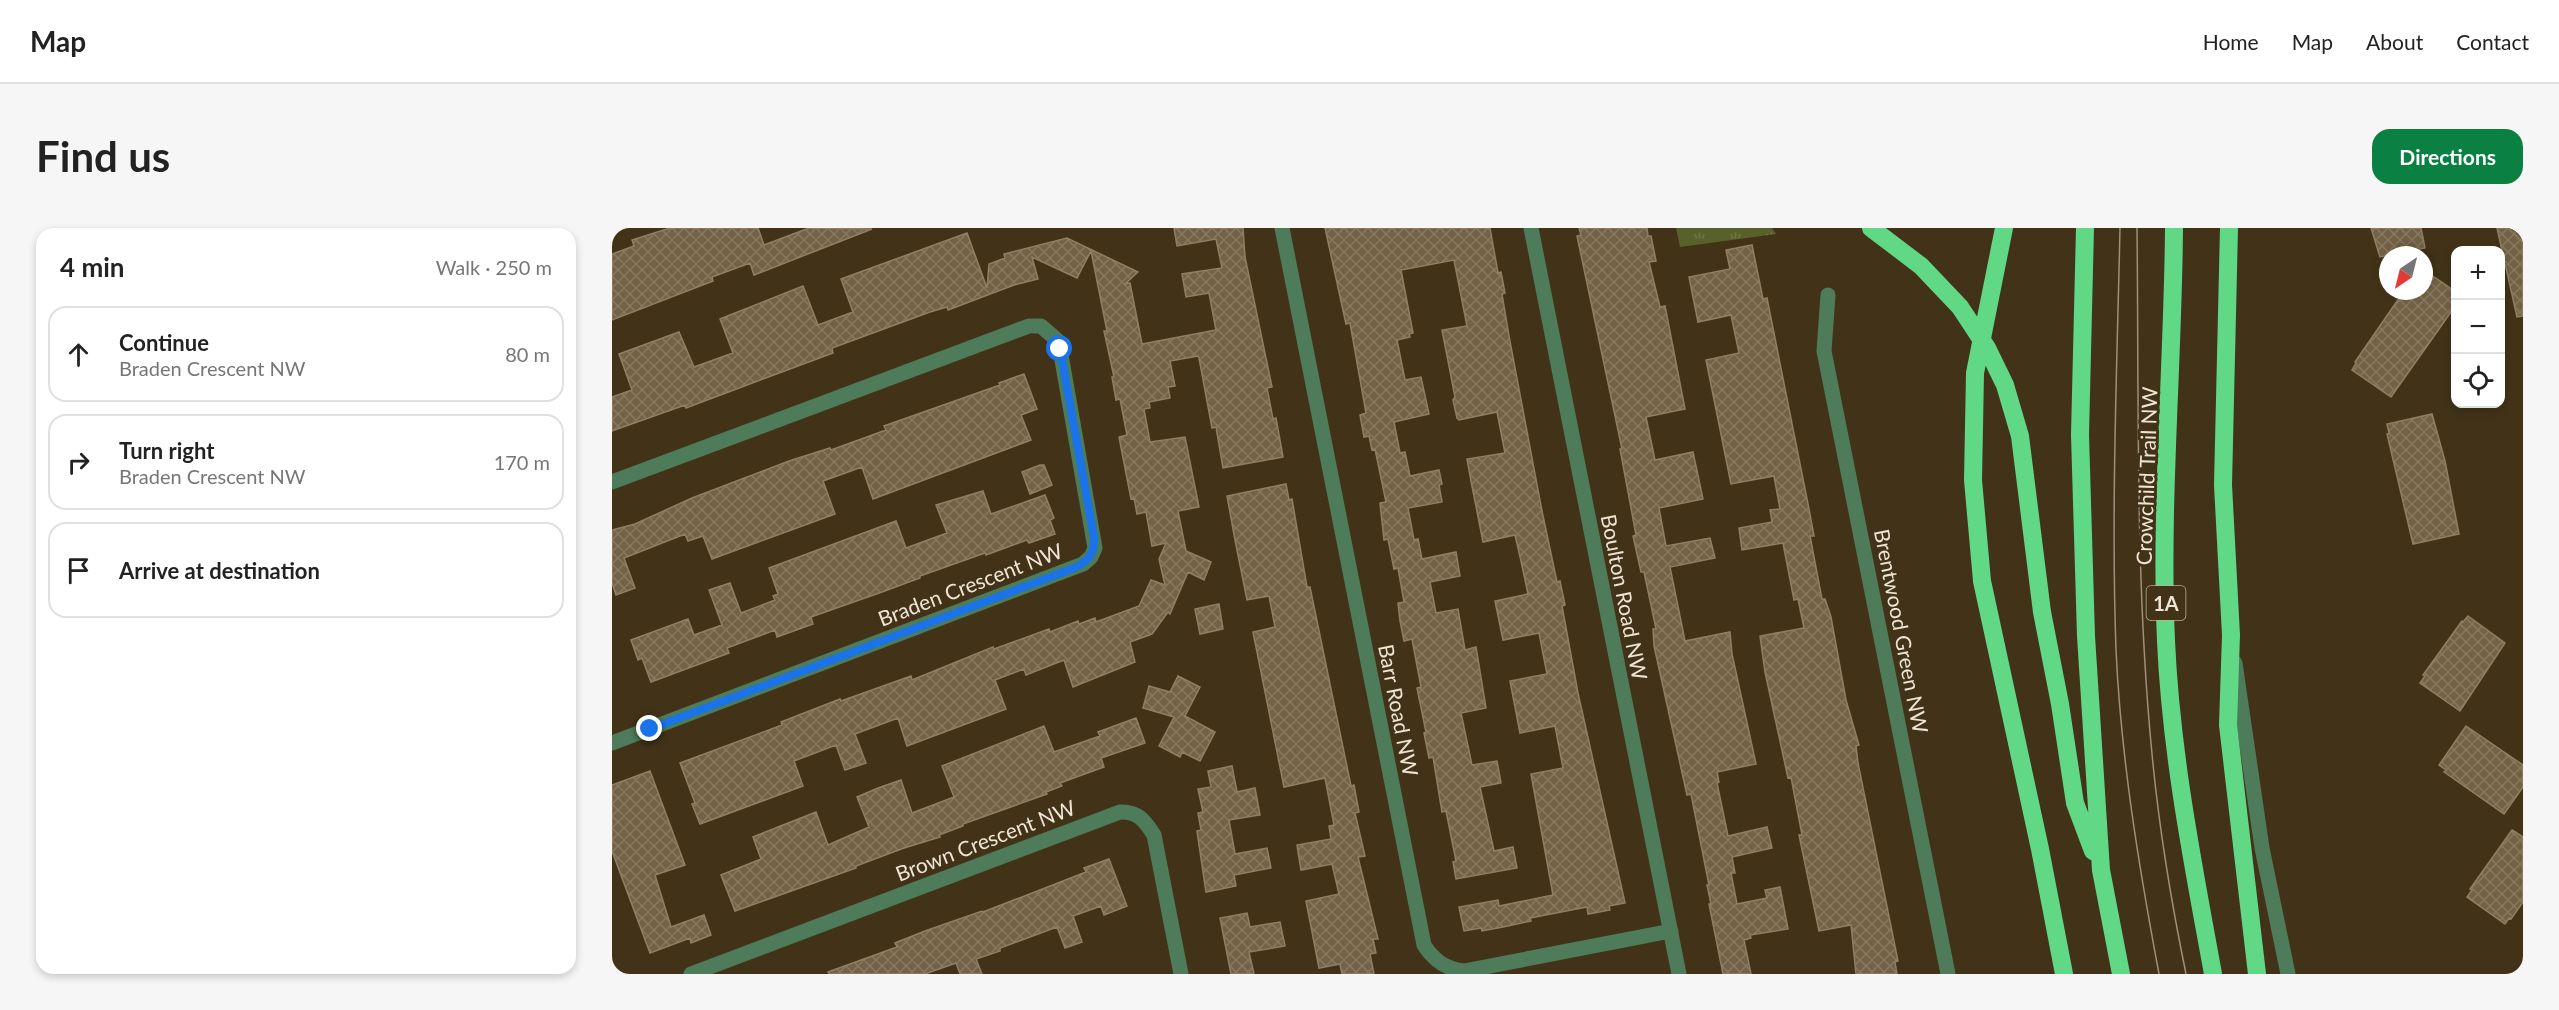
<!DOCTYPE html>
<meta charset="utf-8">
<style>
:root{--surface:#fff;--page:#f6f6f6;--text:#222;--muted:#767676;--line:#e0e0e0;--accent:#0b8043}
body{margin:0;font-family:Lato,sans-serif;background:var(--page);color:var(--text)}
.controls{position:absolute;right:18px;top:18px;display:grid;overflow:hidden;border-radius:12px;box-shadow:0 3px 9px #0003}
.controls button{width:54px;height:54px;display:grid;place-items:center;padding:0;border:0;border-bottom:2px solid var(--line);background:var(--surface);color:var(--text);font:30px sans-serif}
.compass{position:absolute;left:1767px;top:18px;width:54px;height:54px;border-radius:50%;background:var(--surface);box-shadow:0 3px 9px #0003;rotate:215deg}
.stop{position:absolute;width:18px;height:18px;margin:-14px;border:4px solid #1a73e8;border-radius:50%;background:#fff}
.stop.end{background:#1a73e8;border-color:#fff;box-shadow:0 2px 6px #0008}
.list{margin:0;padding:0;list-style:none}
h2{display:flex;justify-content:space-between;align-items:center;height:78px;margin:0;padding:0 24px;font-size:26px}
h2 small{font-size:20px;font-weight:400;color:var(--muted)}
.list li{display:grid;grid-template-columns:39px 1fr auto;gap:18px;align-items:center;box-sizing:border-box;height:96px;margin:0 12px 12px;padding:0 12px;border:2px solid var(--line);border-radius:18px}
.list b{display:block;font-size:22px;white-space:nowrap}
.list p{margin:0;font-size:20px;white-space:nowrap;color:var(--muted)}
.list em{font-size:20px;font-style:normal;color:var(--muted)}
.icon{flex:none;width:33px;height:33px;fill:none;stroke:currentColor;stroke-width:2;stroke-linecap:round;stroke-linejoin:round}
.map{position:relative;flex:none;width:1911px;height:746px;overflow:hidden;border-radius:18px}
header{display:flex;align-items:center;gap:36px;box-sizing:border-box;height:84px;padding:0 30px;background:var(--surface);border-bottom:2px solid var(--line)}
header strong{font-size:28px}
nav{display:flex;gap:33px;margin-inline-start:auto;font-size:21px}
.intro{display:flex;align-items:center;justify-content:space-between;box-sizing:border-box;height:144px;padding:0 36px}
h1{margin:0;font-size:42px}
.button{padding:15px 27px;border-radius:18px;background:var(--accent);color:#fff;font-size:21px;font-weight:700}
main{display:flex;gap:36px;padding:0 36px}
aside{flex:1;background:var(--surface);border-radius:18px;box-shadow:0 3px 9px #0003}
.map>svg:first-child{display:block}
.grass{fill:url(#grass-tufts)}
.building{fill:url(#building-cross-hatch);stroke:#917f62;stroke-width:1.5}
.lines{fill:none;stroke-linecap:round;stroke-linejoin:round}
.minor{stroke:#4e7b59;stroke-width:15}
.highway{stroke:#60d886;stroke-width:18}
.tram{stroke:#9d917c;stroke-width:1.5}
.route{stroke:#1a73e8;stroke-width:8}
.labels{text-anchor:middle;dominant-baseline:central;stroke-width:6;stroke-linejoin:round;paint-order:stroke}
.shield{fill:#423318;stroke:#bab09c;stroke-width:1.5}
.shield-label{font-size:20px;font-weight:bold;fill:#eee5d5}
.street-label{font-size:21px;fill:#eee5d5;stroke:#423318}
</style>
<header>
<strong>Map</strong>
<nav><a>Home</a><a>Map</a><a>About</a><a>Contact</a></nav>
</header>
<div class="intro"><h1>Find us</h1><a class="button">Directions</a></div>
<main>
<aside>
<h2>4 min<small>Walk · 250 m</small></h2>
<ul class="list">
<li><svg class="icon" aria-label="ahead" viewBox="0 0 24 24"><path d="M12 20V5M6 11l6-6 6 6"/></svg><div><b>Continue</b><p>Braden Crescent NW</p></div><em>80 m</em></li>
<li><svg class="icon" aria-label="right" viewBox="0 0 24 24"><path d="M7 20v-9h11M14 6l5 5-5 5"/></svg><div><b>Turn right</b><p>Braden Crescent NW</p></div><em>170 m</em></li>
<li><svg class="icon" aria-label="arrive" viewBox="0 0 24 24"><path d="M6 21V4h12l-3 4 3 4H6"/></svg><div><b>Arrive at destination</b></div></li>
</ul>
</aside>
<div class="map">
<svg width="1911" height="746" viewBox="0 0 1911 746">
<defs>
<pattern id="grass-tufts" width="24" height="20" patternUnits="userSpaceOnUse" patternTransform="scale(1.5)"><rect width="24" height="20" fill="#59612a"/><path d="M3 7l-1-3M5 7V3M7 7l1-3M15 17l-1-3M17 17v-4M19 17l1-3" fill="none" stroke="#717848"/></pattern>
<pattern id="building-cross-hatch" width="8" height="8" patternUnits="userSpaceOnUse" patternTransform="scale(1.5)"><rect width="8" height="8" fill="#736246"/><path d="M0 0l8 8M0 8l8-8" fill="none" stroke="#877860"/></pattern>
</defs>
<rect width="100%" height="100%" fill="#423318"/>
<!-- grass -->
<path class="grass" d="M 1064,0 L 1160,0 L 1164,6 L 1068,19 Z"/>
<!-- building -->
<path class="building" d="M 58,0 L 146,0 L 152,17 L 197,0 L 260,1 L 142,47 L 138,35 L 100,49 L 101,53 L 0,92 L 0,26 L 22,18 L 20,12 Z
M 562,0 L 631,0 L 633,29 L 660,159 L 655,160 L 661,191 L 664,190 L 671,229 L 611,240 L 604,199 L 600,200 L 587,130 L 586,128 L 558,133 L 563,158 L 556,159 L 558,170 L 537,174 L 538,180 L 532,181 L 538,214 L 573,209 L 587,279 L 566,283 L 574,323 L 599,334 L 592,352 L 576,344 L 558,386 L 556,384 L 540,406 L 518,414 L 523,434 L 461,459 L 452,432 L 414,447 L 412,441 L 383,452 L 394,481 L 295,518 L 286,490 L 243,506 L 254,535 L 233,542 L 224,517 L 182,533 L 191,558 L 88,596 L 80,576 L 83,575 L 68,535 L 170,497 L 169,494 L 228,471 L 229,473 L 299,448 L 300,452 L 381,419 L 382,421 L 437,401 L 438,404 L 466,393 L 467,396 L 483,390 L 484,394 L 527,378 L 539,352 L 553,357 L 547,331 L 554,315 L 540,318 L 534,284 L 525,286 L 522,270 L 519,271 L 507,209 L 515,207 L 508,171 L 504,172 L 500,149 L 502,149 L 492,103 L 495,103 L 479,23 L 465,50 L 420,29 L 426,51 L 402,57 L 336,82 L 335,79 L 318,84 L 220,120 L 221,125 L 151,151 L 74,180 L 73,177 L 0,203 L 0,169 L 20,162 L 7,126 L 67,104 L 82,139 L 121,125 L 108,91 L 191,58 L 206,97 L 241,84 L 229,51 L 355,5 L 375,60 L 377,36 L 393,30 L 392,26 L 455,10 L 526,44 L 513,56 L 518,55 L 530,116 L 604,102 L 597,65 L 574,69 L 570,46 L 610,40 L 604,11 L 565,18 Z
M 713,0 L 878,0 L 886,45 L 889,44 L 893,65 L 890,66 L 897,108 L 930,283 L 945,354 L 948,353 L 953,377 L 950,378 L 966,465 L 1013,675 L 997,678 L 998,682 L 976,686 L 975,679 L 918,690 L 919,693 L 891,699 L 870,703 L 869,700 L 852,703 L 847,679 L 886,672 L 887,678 L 941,667 L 919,546 L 951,540 L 943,498 L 908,505 L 898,453 L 935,446 L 927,405 L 891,412 L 883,373 L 916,366 L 909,333 L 903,307 L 871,314 L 859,253 L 855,231 L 893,225 L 885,184 L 847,192 L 845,190 L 841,172 L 843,169 L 830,102 L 855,98 L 842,32 L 789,42 L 801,105 L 797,106 L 798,109 L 785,112 L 793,152 L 809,149 L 817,186 L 782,194 L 788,225 L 793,224 L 798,248 L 827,242 L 830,256 L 827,257 L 830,274 L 796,280 L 802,312 L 806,311 L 810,331 L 844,324 L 848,348 L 818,354 L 824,385 L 846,381 L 853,422 L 864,419 L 874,480 L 849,485 L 860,537 L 885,533 L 889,555 L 868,559 L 882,623 L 901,619 L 905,640 L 844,651 L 841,634 L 844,633 L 834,583 L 830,584 L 821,529 L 817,530 L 812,505 L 814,504 L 805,460 L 809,459 L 800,411 L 792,413 L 788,393 L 786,375 L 792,374 L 786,340 L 782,341 L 776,311 L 772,312 L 768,275 L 774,274 L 763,221 L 760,222 L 757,208 L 752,209 L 748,187 L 754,185 L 738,95 L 734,96 Z
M 967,0 L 1035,0 L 1036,8 L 1039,8 L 1044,33 L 1037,34 L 1048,79 L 1053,78 L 1073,181 L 1034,189 L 1043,232 L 1081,224 L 1091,271 L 1047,280 L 1054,318 L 1098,310 L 1103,330 L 1058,339 L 1073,413 L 1118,404 L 1120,426 L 1144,536 L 1105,544 L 1107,554 L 1105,555 L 1116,608 L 1155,599 L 1160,620 L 1120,629 L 1123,645 L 1119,645 L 1125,676 L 1155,670 L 1153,662 L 1168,659 L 1176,701 L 1138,707 L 1139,710 L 1132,712 L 1139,746 L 1111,746 L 1097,676 L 1099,676 L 1095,657 L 1097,657 L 1079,566 L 1075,567 L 1042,418 L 1041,401 L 1044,401 L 1032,344 L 1029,344 L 1021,308 L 1024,307 L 1008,221 L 1010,221 L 965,8 L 969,7 Z
M 1759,0 L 1809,0 L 1813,20 L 1768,29 Z
M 1885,0 L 1911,0 L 1911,88 L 1905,89 Z
M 1140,17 L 1151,71 L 1155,70 L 1197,281 L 1202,308 L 1198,308 L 1210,371 L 1213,371 L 1219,389 L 1234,472 L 1247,517 L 1244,518 L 1246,535 L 1286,733 L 1283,734 L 1285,746 L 1244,746 L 1239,697 L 1207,703 L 1187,607 L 1190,607 L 1179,549 L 1176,550 L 1153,444 L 1148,408 L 1192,400 L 1186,371 L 1182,372 L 1171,315 L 1130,322 L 1127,300 L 1160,294 L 1158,282 L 1168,281 L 1162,248 L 1119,256 L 1094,132 L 1127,125 L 1119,87 L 1086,94 L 1077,49 L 1118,41 L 1114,22 Z
M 1812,42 L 1844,64 L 1844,77 L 1779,169 L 1740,142 L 1744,135 L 1743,134 L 1792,63 L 1812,63 Z
M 412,146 L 425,181 L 409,187 L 419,212 L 261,271 L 250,239 L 211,253 L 223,286 L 100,331 L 91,308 L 76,313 L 73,306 L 12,330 L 23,360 L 4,367 L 0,355 L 0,302 L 23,296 L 80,270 L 177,233 L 218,220 L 219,222 L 274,202 L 272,198 L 388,157 L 387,155 Z
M 1820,186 L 1833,233 L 1847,306 L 1801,316 L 1775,206 L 1777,205 L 1775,196 Z
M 428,237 L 432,237 L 440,257 L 418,266 L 410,244 Z
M 674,256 L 677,272 L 680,271 L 695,359 L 698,359 L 739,558 L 742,557 L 747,584 L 743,585 L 753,628 L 746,629 L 766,711 L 761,711 L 764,725 L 758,726 L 762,746 L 730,746 L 728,736 L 707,740 L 694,673 L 727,666 L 720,636 L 689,642 L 685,617 L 719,611 L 717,598 L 722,597 L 713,550 L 672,559 L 641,404 L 663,399 L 657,368 L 635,372 L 623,312 L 615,268 Z
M 371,263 L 379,286 L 433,267 L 442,290 L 438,292 L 443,306 L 417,315 L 415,312 L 374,327 L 373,325 L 308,348 L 308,350 L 270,364 L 199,389 L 201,396 L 165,409 L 163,402 L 115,420 L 117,425 L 39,454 L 30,430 L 26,432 L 19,412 L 76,391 L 82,407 L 110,397 L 97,362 L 118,355 L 129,385 L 163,372 L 161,368 L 166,366 L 157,340 L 284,293 L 294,320 L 335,305 L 324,277 Z
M 607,376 L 611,401 L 588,406 L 583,381 Z
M 1856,388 L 1893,415 L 1848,483 L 1808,455 L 1813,448 L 1811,447 L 1850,393 L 1851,394 Z
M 566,448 L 588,459 L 573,488 L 603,504 L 588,533 L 570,524 L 568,529 L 547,518 L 562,489 L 531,480 L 537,458 L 558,464 Z
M 524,490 L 533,515 L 489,530 L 492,539 L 448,555 L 450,558 L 434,564 L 435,566 L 351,596 L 351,598 L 327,607 L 328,609 L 292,620 L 244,638 L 244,640 L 123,683 L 109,647 L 149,631 L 141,609 L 204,584 L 216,617 L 257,599 L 245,569 L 266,560 L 289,552 L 300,585 L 342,569 L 330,538 L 432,498 L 442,524 L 488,508 L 486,504 Z
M 1854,498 L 1911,537 L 1911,559 L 1892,586 L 1832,544 L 1834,542 L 1827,537 Z
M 620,538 L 625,564 L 643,560 L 648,587 L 617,592 L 623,626 L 655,620 L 659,640 L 622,647 L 624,658 L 594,664 L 585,603 L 589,602 L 586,585 L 591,584 L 586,561 L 599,559 L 596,543 Z
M 38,543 L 73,637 L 43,647 L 59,699 L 92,687 L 99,707 L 79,715 L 78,710 L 38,725 L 0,623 L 0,557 Z
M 1900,602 L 1911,609 L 1911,674 L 1899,691 L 1897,690 L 1893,696 L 1855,669 L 1860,662 L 1858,661 Z
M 497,631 L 515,678 L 492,687 L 489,678 L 461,688 L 470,714 L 453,720 L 445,699 L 388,720 L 388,723 L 364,731 L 370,746 L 348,746 L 344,735 L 313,746 L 217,746 L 216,744 L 285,719 L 283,715 L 313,703 L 370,683 L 371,684 L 474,644 L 472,640 Z
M 635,685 L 638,699 L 668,694 L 673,718 L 637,724 L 642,746 L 619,746 L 608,690 Z"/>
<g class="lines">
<!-- minor -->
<path class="minor" d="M 670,0 L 812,717 C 822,733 834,741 852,743 L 1059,703
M 919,0 L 1067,746
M 1216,67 L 1212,123 L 1336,746
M 0,254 L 417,98 L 429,98 L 445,112 L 448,121 L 483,320 L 479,329 L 471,336 L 0,515
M 1623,435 L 1650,620 L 1676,746
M 79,746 L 508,584 C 526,583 533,593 542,607 L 569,746"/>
<!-- highway -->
<path class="highway" d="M 1259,0 L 1309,38 L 1348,79 L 1375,120 L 1393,157 L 1408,208 L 1430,384 L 1448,476 L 1463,575 L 1481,623
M 1392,0 L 1363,145 L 1361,252 L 1370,353 L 1428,621 L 1452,746
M 1473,0 L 1468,207 L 1474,408 L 1489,642 L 1509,746
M 1562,0 C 1561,138 1548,276 1554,413 C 1559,526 1581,636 1601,746
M 1617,0 L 1611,257 L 1619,407 L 1616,497 L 1645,746"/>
<!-- tram -->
<path class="tram" d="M 1508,0 C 1505,140 1499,282 1504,422 C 1509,531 1527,639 1547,746
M 1525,0 C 1527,175 1523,352 1540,526 C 1547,600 1559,673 1574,746"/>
</g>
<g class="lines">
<!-- route -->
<path class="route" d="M 38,501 L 462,340 C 477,333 483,325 482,309 L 448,121"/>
</g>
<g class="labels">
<!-- shield labels -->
<rect class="shield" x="1534.5" y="358" width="39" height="34" rx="4.5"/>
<g class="shield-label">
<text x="1554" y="375">1A</text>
</g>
<!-- street labels -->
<g class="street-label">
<text transform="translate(1534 248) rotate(-88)">Crowchild Trail NW</text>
<text transform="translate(358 356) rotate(-21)">Braden Crescent NW</text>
<text transform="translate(1013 369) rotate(79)">Boulton Road NW</text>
<text transform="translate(1290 403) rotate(79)">Brentwood Green NW</text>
<text transform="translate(787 482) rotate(79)">Barr Road NW</text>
<text transform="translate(373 612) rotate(-21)">Brown Crescent NW</text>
</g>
</g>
</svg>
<div class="controls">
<button>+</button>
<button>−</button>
<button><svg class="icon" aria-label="locate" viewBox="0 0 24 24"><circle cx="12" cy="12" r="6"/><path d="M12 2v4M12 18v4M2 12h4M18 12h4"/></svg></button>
</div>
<svg class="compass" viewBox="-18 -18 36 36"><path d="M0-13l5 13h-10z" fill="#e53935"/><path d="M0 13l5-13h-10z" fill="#767676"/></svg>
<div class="stop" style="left:448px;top:121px"></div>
<div class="stop end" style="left:38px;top:501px"></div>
</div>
</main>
